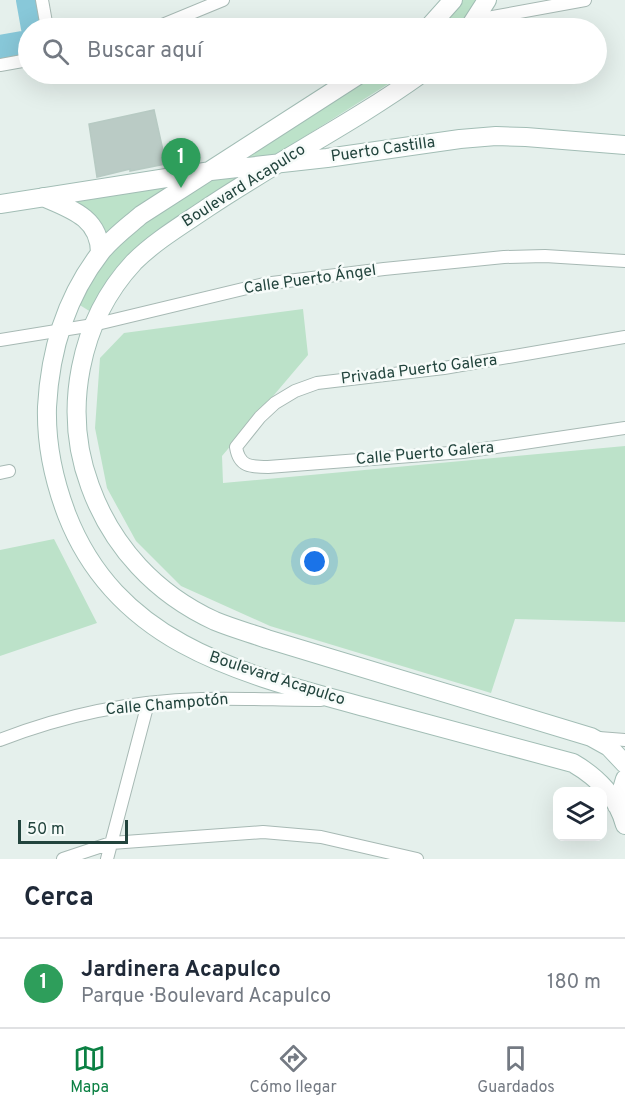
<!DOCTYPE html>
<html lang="es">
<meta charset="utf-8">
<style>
:root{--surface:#fff;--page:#f6f6f7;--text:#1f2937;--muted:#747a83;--line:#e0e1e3;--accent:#0b8043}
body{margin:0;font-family:Overpass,sans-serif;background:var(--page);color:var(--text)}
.controls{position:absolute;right:18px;bottom:18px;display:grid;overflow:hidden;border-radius:12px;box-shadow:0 6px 24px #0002}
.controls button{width:54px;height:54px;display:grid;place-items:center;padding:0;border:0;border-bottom:2px solid var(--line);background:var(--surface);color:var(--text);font:30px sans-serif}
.scale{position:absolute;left:18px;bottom:15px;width:110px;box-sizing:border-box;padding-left:6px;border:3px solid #22443d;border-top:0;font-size:16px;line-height:21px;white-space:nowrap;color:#22443d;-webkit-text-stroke:4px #f6fbf9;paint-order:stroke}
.you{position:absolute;left:315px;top:562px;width:21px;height:21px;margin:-15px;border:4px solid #fff;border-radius:50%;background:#1a73e8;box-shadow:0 0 0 9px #1a73e833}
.badge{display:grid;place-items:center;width:39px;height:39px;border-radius:50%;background:var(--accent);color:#fff;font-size:20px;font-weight:700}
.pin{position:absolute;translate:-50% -50px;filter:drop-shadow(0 2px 3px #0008)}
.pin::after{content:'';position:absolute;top:32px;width:21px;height:18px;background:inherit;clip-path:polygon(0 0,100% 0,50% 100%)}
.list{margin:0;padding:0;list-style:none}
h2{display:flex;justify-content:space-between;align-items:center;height:78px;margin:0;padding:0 24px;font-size:26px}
h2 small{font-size:20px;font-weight:400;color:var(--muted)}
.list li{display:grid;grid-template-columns:39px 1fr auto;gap:18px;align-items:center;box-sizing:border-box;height:90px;padding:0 24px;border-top:2px solid var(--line)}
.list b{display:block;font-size:22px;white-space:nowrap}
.list p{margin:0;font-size:20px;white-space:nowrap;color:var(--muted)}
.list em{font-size:20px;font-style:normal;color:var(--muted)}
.icon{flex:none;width:33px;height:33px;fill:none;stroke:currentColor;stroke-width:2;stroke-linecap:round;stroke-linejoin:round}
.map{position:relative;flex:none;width:625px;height:859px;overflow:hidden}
.search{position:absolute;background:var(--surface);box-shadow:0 6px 24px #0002;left:18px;right:18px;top:18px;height:66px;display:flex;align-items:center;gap:15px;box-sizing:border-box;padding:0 21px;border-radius:33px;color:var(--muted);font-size:22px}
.sheet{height:168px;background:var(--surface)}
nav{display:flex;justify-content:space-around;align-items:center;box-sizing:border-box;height:84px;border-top:2px solid var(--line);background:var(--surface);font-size:16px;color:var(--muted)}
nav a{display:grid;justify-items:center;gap:3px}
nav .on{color:var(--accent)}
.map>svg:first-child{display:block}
.green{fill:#bce2c9}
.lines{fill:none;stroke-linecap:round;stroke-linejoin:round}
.river{stroke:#88c8d9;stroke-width:26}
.building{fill:#bacbc5;stroke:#b7cac3;stroke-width:1.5}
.street-casing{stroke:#a7b9b4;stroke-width:14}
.secondary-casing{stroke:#a2bdb5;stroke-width:20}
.street{stroke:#fff;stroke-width:12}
.secondary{stroke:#fff;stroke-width:18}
.labels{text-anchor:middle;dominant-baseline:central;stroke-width:5;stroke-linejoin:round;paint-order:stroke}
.street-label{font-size:16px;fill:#22443d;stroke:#f6fbf9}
</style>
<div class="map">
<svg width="625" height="859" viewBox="0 0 625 859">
<rect width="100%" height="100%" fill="#e5f0ec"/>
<!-- green -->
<path class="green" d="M 460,0 L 480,0 L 466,21 L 459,28 L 437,28 Z
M 375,74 L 404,74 L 163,226 C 126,255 110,268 91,312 L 78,304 L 104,255 L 83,210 L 73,197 L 207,179 Z
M 303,309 L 308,355 L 222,456 L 223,483 L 625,446 L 625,622 L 515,619 L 491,693 L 270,626 L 181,586 L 136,541 L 107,488 L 95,428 L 100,358 L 124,333 Z
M 54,539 L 97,623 L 0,656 L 0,550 Z"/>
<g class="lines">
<!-- river -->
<path class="river" d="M 29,0 L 34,28
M 0,48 L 28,43"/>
</g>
<!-- building -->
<path class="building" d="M 154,110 L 166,164 L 130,171 L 130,169 L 97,177 L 89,124 Z"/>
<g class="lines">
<defs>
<path id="street" d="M 42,0 L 47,28
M 476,20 L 585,0
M 155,28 L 223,0
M 0,65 L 28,60
M 625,337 L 444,368 L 317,383 L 295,391 L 275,403 L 260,417 L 236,447 C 239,467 251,467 268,467 L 463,452 L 625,428
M 0,340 L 93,325 L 264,284 L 384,269 L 504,257 L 545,256 L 625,261
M 0,473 L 9,471
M 599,738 L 625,740
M 0,740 C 64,715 133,701 201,699 C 241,698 281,700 321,700
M 63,859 L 111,843 L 263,832 L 321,837 L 417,859
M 107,859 L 148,703"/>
<path id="secondary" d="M 428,28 L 453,0
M 469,28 L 487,0
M 360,74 L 141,215 C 127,227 112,238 101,252 C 66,297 50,351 47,407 C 46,443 54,481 67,515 C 119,648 248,675 372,709 C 439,727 506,745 573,763 C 597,777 618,798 625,825
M 421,74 C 353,123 277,161 207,208 C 182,225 155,241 134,262 C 79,321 62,411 90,486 C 112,547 156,594 215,621 C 232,628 250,633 267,639 L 591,737 L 609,747 L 625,764
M 43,197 C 71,209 100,218 100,253
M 0,204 L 211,171 L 327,158 L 460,139 L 496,136 L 526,137 L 625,145
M 617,806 L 625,779"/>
</defs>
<!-- street casing -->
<use href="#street" class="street-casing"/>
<!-- secondary casing -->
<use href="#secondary" class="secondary-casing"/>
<!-- street -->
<use href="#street" class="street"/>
<!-- secondary -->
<use href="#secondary" class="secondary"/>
</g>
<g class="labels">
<!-- street labels -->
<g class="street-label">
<text transform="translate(383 150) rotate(-8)">Puerto Castilla</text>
<text transform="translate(244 186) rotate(-32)">Boulevard Acapulco</text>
<text transform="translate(310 280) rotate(-8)">Calle Puerto Ángel</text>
<text transform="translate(419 370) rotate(-7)">Privada Puerto Galera</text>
<text transform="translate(425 454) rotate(-5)">Calle Puerto Galera</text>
<text transform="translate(277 679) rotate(18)">Boulevard Acapulco</text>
<text transform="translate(167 705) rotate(-5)">Calle Champotón</text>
</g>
</g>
</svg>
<div class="controls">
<button><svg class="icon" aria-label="layers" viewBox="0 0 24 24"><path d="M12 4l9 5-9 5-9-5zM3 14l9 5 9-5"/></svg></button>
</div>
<div class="scale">50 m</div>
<div class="you"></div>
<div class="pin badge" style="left:181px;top:188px;background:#2e9e5b">1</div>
<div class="search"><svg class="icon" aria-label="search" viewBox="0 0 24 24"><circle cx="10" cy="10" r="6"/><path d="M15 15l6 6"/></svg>Buscar aquí</div>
</div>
<section class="sheet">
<h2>Cerca<small></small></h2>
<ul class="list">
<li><span class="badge" style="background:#2e9e5b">1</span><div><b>Jardinera Acapulco</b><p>Parque · Boulevard Acapulco</p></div><em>180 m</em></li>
</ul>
</section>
<nav>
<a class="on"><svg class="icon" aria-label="map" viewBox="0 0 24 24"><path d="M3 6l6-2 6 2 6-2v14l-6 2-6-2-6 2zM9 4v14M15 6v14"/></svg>Mapa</a>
<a><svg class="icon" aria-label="directions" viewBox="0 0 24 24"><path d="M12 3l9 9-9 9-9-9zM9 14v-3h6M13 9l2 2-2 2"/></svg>Cómo llegar</a>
<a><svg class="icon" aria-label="saved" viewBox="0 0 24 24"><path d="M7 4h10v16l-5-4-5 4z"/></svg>Guardados</a>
</nav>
